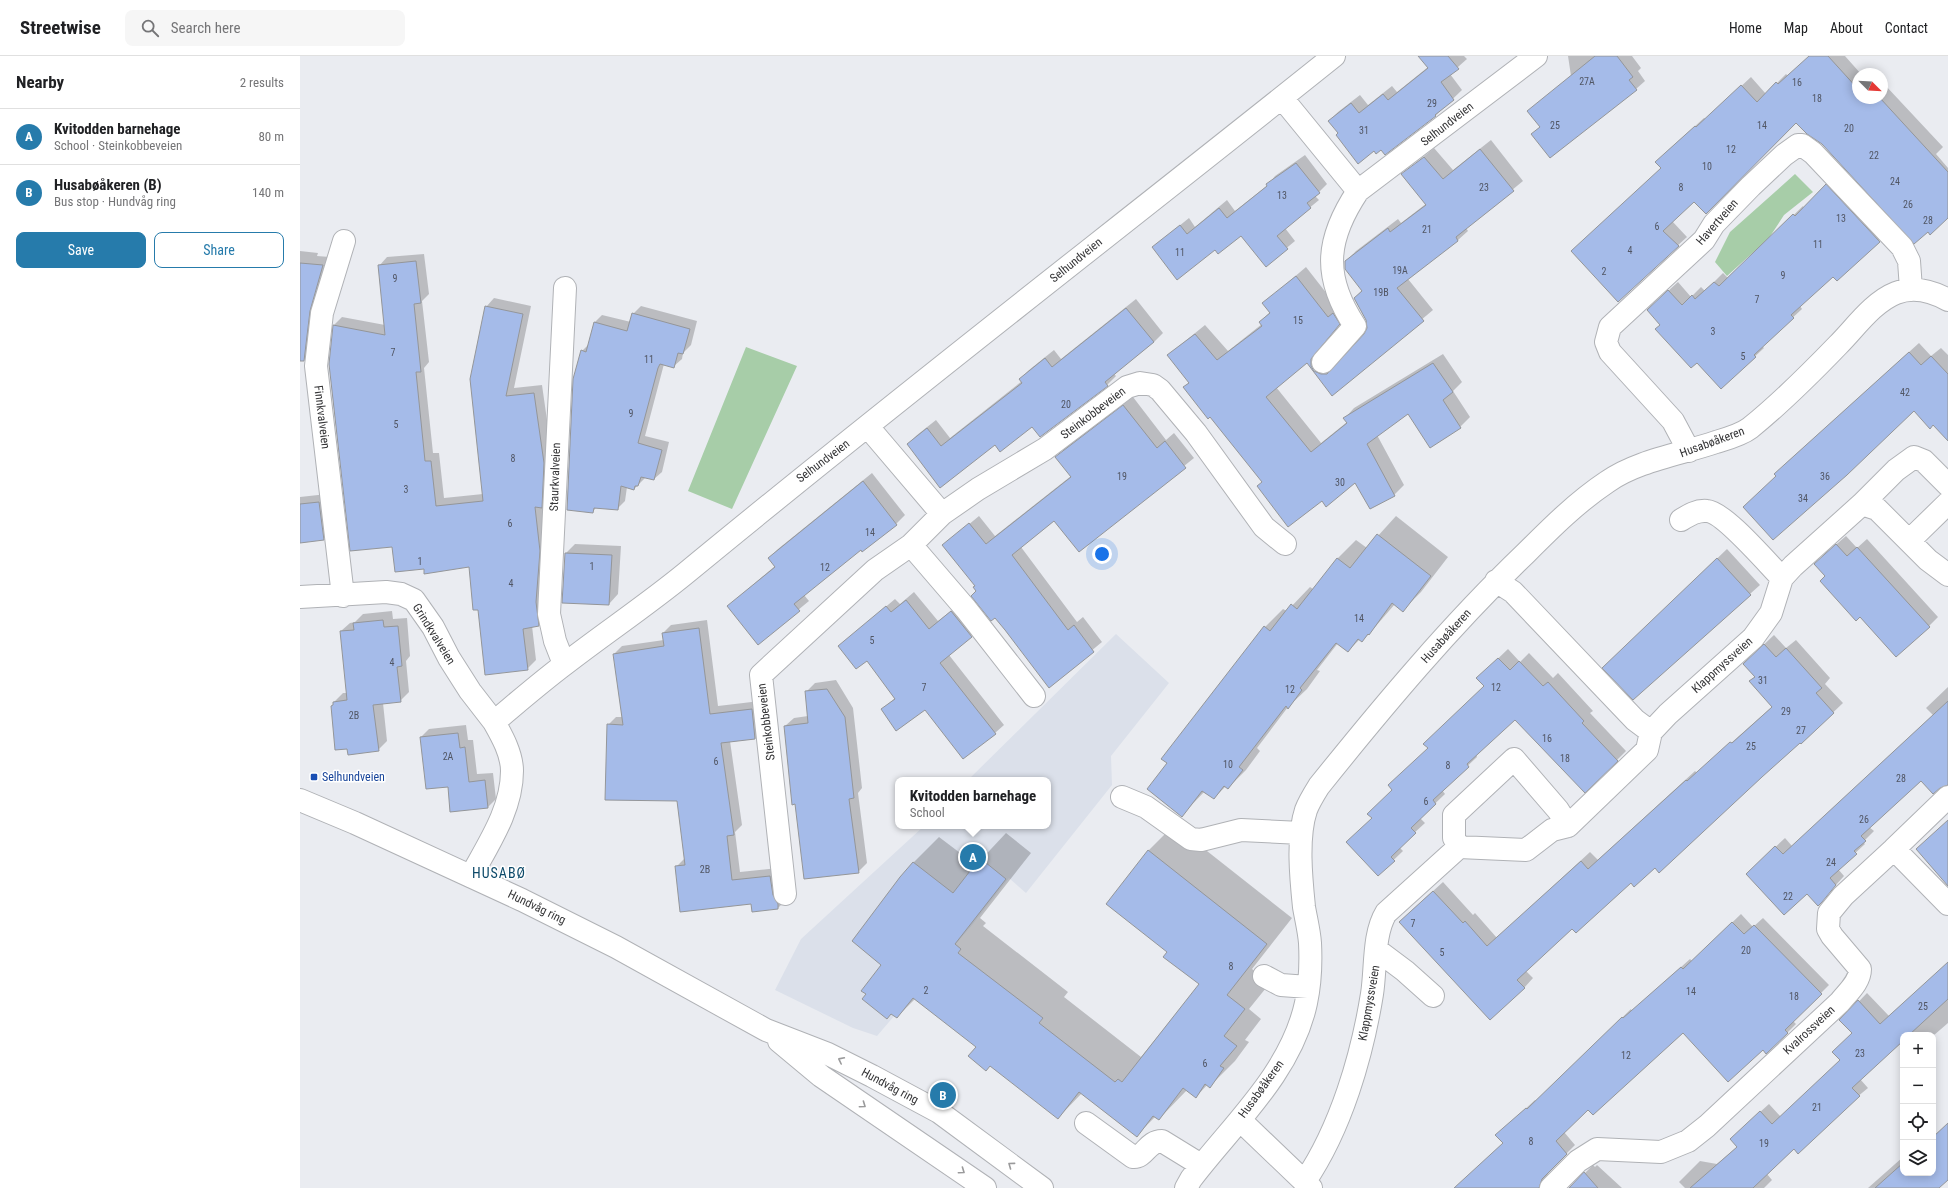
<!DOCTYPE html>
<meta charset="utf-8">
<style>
:root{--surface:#fff;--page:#f6f6f6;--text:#202124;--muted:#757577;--line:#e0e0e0;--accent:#267bab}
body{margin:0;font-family:"Roboto Condensed",sans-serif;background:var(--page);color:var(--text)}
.controls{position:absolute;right:12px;bottom:12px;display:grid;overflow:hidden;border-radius:8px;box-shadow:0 2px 10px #0003}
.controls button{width:36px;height:36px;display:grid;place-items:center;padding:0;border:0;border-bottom:1px solid var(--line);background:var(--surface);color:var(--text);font:20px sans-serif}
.compass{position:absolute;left:1552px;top:12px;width:36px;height:36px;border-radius:50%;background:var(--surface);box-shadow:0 2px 10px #0003;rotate:114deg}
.you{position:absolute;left:802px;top:498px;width:14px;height:14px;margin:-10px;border:3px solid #fff;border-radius:50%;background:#1a73e8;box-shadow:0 0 0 6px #1a73e833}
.badge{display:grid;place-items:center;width:26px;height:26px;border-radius:50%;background:var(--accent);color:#fff;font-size:13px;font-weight:700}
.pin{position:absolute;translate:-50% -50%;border:2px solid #fff;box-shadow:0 1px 4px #0006}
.popup{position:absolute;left:595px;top:721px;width:156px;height:52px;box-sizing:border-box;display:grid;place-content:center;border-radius:8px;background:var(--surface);filter:drop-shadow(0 1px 3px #0005);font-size:13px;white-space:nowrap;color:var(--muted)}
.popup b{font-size:15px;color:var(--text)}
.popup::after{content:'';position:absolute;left:50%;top:100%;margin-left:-8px;border:8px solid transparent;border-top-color:var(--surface)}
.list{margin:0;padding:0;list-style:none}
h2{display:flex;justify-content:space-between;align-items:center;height:52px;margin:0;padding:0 16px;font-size:17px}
h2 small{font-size:13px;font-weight:400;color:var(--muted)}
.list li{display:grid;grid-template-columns:26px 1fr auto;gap:12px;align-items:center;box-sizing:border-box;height:56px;padding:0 16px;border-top:1px solid var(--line)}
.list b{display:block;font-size:15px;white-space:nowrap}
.list p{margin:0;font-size:13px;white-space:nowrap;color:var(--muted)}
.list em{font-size:13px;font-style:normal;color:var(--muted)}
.actions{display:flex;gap:8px;padding:12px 16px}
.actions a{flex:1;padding:9px 0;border:1px solid var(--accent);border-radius:8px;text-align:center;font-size:14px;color:var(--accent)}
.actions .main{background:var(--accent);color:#fff}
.icon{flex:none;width:22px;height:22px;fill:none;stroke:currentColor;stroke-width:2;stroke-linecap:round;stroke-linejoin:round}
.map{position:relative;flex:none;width:1648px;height:1132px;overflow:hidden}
header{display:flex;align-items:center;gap:24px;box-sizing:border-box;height:56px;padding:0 20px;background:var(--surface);border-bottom:1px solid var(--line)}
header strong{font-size:19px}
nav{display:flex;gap:22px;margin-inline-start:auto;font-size:14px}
.search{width:280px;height:36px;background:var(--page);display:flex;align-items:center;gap:10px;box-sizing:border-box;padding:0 14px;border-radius:8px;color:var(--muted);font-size:15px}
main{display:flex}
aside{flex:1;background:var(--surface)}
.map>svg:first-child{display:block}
.built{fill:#dbe0ea}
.green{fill:#a7cda8}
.shadow{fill:#0003}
.building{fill:#a5bbe9;stroke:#949699}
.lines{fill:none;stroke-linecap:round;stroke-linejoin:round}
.minor-casing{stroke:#b0b2b6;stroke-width:24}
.major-casing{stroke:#b0b2b6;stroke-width:24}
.minor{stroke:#fff;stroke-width:22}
.major{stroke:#fff;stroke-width:22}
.oneway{stroke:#9a9a9b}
.transit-dot{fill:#1a4fb4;stroke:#fff;stroke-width:1.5}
.labels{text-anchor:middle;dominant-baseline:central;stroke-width:3;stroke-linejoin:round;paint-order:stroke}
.number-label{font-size:10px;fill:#515664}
.street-label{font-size:12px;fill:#353537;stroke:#fff}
.transit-label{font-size:12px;fill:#164399;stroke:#fff;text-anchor:start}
.quarter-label{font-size:14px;letter-spacing:1px;fill:#0c4969;stroke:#fff}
</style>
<header>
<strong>Streetwise</strong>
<div class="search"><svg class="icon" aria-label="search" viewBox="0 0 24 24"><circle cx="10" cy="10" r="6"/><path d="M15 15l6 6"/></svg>Search here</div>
<nav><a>Home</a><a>Map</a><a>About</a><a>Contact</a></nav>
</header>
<main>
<aside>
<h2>Nearby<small>2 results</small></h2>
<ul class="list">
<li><span class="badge">A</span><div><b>Kvitodden barnehage</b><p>School · Steinkobbeveien</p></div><em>80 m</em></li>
<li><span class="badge">B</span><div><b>Husabøåkeren (B)</b><p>Bus stop · Hundvåg ring</p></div><em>140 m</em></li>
</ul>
<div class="actions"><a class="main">Save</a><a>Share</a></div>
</aside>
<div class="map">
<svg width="1648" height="1132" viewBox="0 0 1648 1132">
<rect width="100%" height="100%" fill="#eaecf1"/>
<!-- built -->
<path class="built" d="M 816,578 L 869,627 L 811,700 L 812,729 L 726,837 L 709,822 L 672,869 L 577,980 L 553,972 L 475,934 L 501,883 L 624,770 L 748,770 L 748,724 L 668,724 Z"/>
<!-- green -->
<path class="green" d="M 1495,118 L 1513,136 L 1484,159 L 1469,182 L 1427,220 L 1415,206 L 1430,176 Z
M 446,291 L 497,310 L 432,453 L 388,435 Z"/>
<!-- shadow -->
<path class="shadow" d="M 1119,0 L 1164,0 L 1167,3 L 1150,18 L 1162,34 L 1135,60 L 1082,92 L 1039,77 L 1029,65 L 1038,56 L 1060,39 L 1068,49 L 1092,30 L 1097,36 L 1128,11 Z
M 1268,0 L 1332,0 L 1341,12 L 1338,15 L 1345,25 L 1336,33 L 1232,78 L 1241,70 L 1229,55 L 1271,20 Z
M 1510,0 L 1545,0 L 1561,18 L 1558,18 L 1558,42 L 1582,42 L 1582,31 L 1585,29 L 1643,91 L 1636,98 L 1648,112 L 1648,161 L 1628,174 L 1496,66 L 1394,144 L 1372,165 L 1387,181 L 1318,244 L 1365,97 L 1404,62 L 1406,63 L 1451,21 L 1466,38 L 1486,18 L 1488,20 Z
M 1191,84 L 1223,125 L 1166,172 L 1168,175 L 1158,184 L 1108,223 L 1133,254 L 1032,339 L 1008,305 L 976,331 L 1021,387 L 1047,366 L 1045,362 L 1054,352 L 1143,298 L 1162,326 L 1153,335 L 1170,361 L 1160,371 L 1108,357 L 1077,379 L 1104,429 L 1094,439 L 1056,426 L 1022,444 L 963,426 L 910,360 L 884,332 L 889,326 L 868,299 L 905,269 L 928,295 L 962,268 L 960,266 L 970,256 L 964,247 L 1006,211 L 1038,252 L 1049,258 L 1020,292 L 1020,299 L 1031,309 L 1037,308 L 1065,279 L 1068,272 L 1067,263 L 1055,242 L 1062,234 L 1046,205 L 1056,195 L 1098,163 L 1101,167 L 1127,147 L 1103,118 L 1134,92 L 1153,114 Z
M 1005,99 L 1027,128 L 1015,140 L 1019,144 L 985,172 L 995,185 L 966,209 L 942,179 L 915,193 L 853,191 L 889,162 L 895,171 L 927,144 L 935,155 L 968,129 L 975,120 Z
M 1535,120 L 1588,176 L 1537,223 L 1533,219 L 1500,250 L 1502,253 L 1462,290 L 1464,292 L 1421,332 L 1362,269 L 1357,245 L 1378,226 L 1391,241 L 1401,231 L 1405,235 L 1423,217 L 1428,222 L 1503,150 L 1504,152 Z
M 0,195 L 18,197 L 17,200 L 30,201 L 12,296 L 4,304 L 0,304 Z
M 124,198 L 129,238 L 122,245 L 129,306 L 124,312 L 133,397 L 139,397 L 144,442 L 183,438 L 186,251 L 194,242 L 231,250 L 214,332 L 242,329 L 252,399 L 247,561 L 238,569 L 232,570 L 236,604 L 227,613 L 170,510 L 124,512 L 93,490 L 30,308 L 34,269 L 42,261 L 85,269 L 79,210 L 87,201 Z
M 836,243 L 863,277 L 854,286 L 814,318 L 816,320 L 807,329 L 695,387 L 640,431 L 608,388 L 617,379 L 636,364 L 650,382 L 722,325 L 720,323 L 729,314 L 754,294 L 761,303 Z
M 341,250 L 397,265 L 391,289 L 383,297 L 382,303 L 374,310 L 364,308 L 345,380 L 369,386 L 362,416 L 354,423 L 346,421 L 334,433 L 327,431 L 325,445 L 317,453 L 297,451 L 292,456 L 282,295 L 289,288 L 294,267 L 302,259 L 331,266 L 333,258 Z
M 1619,287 L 1631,300 L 1641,292 L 1648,299 L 1648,384 L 1633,368 L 1614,354 L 1477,420 L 1484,409 Z
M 833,341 L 866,384 L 874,377 L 894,402 L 779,495 L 755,464 L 721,491 L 777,566 L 783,561 L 802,586 L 749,630 L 677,535 L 676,530 L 644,489 L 679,460 L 695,480 L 771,420 L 757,401 L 765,392 Z
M 572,417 L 605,459 L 596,468 L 561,493 L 504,539 L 509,545 L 458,587 L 428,550 L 475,510 L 469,502 L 478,493 Z
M 27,438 L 32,475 L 23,483 L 0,486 L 0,441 Z
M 1096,460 L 1148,501 L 1121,536 L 1103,554 L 1095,548 L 1069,578 L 1062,584 L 1060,583 L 1048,595 L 1038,587 L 1017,614 L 1020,615 L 1007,633 L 988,651 L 957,692 L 960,695 L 946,714 L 928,732 L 926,730 L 914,742 L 905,735 L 882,759 L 965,571 L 983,553 L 987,555 L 1010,531 L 1013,533 L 1038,502 L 1056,484 L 1067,492 Z
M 1546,480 L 1557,492 L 1567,483 L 1638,561 L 1629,570 L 1560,560 L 1526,520 L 1524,499 Z
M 275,488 L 321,490 L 318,538 L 309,548 L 266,497 Z
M 1427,493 L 1460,529 L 1333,643 L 1313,602 Z
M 614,536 L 638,565 L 660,548 L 680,572 L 649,599 L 704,669 L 695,677 L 625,653 L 582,653 L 595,642 L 567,603 L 539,590 L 595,543 L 600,548 Z
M 92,555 L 93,563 L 107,562 L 110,600 L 106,605 L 109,636 L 100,645 L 83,647 L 87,685 L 78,694 L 34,646 L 43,637 L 47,637 L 41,575 L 50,567 L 55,566 L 63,558 Z
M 407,564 L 418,650 L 460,645 L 463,674 L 455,683 L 430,685 L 442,769 L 435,776 L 440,816 L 478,812 L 486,844 L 478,852 L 452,847 L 376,811 L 385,802 L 378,744 L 308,669 L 316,661 L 322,661 L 314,598 L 322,590 L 364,584 L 363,577 L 371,569 Z
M 1474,579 L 1486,592 L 1496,584 L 1530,622 L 1525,628 L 1543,647 L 1501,687 L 1500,685 L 1355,811 L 1331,826 L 1272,872 L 1226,915 L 1233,922 L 1224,932 L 1110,856 L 1143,826 L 1173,859 L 1175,857 L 1197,882 L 1290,796 L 1298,804 L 1395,715 L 1397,717 L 1473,650 L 1450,626 L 1455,620 L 1453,599 Z
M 1208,593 L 1220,606 L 1229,597 L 1253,622 L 1258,617 L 1293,655 L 1290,657 L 1326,695 L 1317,704 L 1215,662 L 1176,698 L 1177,701 L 1142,734 L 1145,738 L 1120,762 L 1125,767 L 1099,791 L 1103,795 L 1078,819 L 1073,762 L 1094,734 L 1129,692 L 1185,630 L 1187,613 Z
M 536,624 L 553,652 L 562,732 L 558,737 L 567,807 L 558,816 L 485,670 L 494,662 L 508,660 L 506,636 L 515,627 Z
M 1648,631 L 1648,728 L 1621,723 L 1569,771 L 1574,775 L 1563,786 L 1565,788 L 1538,813 L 1544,820 L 1526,840 L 1507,837 L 1456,809 L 1485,782 L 1492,790 L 1633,659 L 1626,652 Z
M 166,669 L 168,684 L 173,684 L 177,718 L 193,717 L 196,743 L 188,751 L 151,755 L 148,729 L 121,681 L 129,673 Z
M 874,769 L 992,862 L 952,913 L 970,927 L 949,953 L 961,963 L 945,984 L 949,986 L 935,1005 L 910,1030 L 907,1029 L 896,1041 L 887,1034 L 859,1063 L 856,1060 L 837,1079 L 782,1037 L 758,1062 L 677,990 L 615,943 L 597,961 L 592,957 L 587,962 L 582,909 L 613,807 L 639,781 L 676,809 L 706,777 L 731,797 L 680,862 L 686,867 L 683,870 L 768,936 L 764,941 L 841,1001 L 900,928 L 868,896 L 808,848 L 849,794 Z
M 1441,858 L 1453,871 L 1463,862 L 1529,929 L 1493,965 L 1496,968 L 1488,976 L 1466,996 L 1463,993 L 1383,976 L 1288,1052 L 1264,1076 L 1275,1089 L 1250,1114 L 1247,1120 L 1247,1127 L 1250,1132 L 1155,1132 L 1204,1087 L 1205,1071 L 1235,1044 L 1236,1045 L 1331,953 L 1332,955 L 1390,903 L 1392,905 Z
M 1648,907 L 1648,967 L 1633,980 L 1603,979 L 1603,983 L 1560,1023 L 1568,1032 L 1495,1092 L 1467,1118 L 1472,1124 L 1464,1132 L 1385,1132 L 1379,1126 L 1400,1105 L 1417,1108 L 1438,1090 L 1439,1075 L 1469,1048 L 1481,1061 L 1541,1004 L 1553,977 L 1541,964 L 1567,937 L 1589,960 Z
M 1648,1068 L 1648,1122 L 1637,1132 L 1568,1132 L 1603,1101 L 1603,1117 L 1633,1117 L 1633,1081 Z
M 1293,1109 L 1295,1111 L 1297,1109 L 1322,1132 L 1270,1132 Z"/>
<!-- building -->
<path class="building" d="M 1118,0 L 1148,0 L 1159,13 L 1141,26 L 1154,44 L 1135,59 L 1136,60 L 1085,99 L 1081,94 L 1076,98 L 1074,95 L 1058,108 L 1036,79 L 1038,77 L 1028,65 L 1051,47 L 1059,57 L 1083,38 L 1088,44 L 1128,12 Z
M 1295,0 L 1317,0 L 1333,21 L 1329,24 L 1337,34 L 1250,102 L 1231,78 L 1240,71 L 1227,55 Z
M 1509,0 L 1528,0 L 1558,33 L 1558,42 L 1580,42 L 1648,116 L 1648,162 L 1630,179 L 1628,176 L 1614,188 L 1522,88 L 1507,78 L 1496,67 L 1406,158 L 1394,146 L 1363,175 L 1379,190 L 1318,246 L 1271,195 L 1361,112 L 1355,106 L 1395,70 L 1396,71 L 1441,29 L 1457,46 L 1476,26 L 1478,28 Z
M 1180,93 L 1214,135 L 1156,181 L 1158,185 L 1097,232 L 1124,265 L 1032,340 L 1007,307 L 966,341 L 1011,396 L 1047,367 L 1043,362 L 1133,307 L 1153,336 L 1143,344 L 1161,372 L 1130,392 L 1108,358 L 1067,388 L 1095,440 L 1070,453 L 1055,427 L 1026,451 L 1022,445 L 988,471 L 957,430 L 962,426 L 910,361 L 908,363 L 883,331 L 889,327 L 867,299 L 895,278 L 917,304 L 962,270 L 959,266 L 970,257 L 962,247 L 996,220 L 1028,261 L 1033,257 L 1040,268 L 1011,303 L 1011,310 L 1014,315 L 1021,318 L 1027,318 L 1064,278 L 1067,272 L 1066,264 L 1054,242 L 1062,235 L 1045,213 L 1045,205 L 1088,172 L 1090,176 L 1126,149 L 1101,118 L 1124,101 L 1143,123 Z
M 996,107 L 1020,137 L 1007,147 L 1011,152 L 977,180 L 988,193 L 966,211 L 941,180 L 918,198 L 915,194 L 877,224 L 852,191 L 880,169 L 887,178 L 919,152 L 927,162 L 967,130 L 966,128 Z
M 1526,128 L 1580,186 L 1537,225 L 1533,221 L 1491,259 L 1494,262 L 1454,299 L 1456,301 L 1421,333 L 1397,307 L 1391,312 L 1355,273 L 1360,269 L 1347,254 L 1368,234 L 1382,249 L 1392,239 L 1395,243 L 1414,226 L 1419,230 L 1493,158 L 1495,160 Z
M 116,205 L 121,247 L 114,248 L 121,316 L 116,316 L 125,405 L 131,405 L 136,450 L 183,445 L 170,323 L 185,250 L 223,258 L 206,340 L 234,337 L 244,407 L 242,452 L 235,451 L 240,495 L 236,546 L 239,570 L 223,573 L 228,614 L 185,619 L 178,554 L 173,554 L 169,511 L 124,518 L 124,513 L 95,516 L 92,491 L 50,495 L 29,308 L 33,269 L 85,279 L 78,209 Z
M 0,207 L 23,209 L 10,255 L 4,305 L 0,305 Z
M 826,252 L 854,286 L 805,326 L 808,330 L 740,381 L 732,371 L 700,396 L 695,389 L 640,432 L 607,388 L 627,372 L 641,390 L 722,327 L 719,323 L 745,302 L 752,311 Z
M 332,257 L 390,273 L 383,298 L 378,297 L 374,312 L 360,308 L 358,312 L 338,387 L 362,394 L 354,424 L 341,421 L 338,430 L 335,430 L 334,434 L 321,430 L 318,454 L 294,452 L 293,457 L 267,454 L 273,323 L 281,294 L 286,296 L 294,266 L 327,275 Z
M 1609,296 L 1621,309 L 1631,300 L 1648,318 L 1648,385 L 1633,369 L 1630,373 L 1614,355 L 1547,419 L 1473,484 L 1443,451 L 1476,420 L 1474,418 Z
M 823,349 L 857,392 L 865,385 L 886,412 L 779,496 L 754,465 L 712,499 L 768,574 L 774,569 L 794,596 L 749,632 L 705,574 L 695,562 L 691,565 L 671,540 L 676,535 L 673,531 L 675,530 L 642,489 L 669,467 L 686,488 L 771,421 L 755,401 Z
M 563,425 L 597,469 L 562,496 L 561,494 L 494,548 L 500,555 L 458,589 L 427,550 L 475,511 L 468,502 Z
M 19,446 L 24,484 L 0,487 L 0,448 Z
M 1077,478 L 1131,520 L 1103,556 L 1092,547 L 1069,579 L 1068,578 L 1062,586 L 1058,583 L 1048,596 L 1036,587 L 1000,632 L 1002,634 L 988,653 L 986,650 L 939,711 L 943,714 L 928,733 L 924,730 L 914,743 L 902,735 L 882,761 L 847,733 L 867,707 L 861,703 L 964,570 L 970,575 L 991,548 L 997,553 L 1037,502 L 1050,512 Z
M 1536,488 L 1547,500 L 1557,491 L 1630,571 L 1596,601 L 1560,561 L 1556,565 L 1520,525 L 1525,520 L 1514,508 Z
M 265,497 L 312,499 L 309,549 L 262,547 Z
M 1417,502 L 1451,539 L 1333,644 L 1302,612 Z
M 606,544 L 629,573 L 651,555 L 672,581 L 640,607 L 696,678 L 663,703 L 625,654 L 596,675 L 581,653 L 595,643 L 567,605 L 556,613 L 538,590 L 586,550 L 591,556 Z
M 83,564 L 84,571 L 98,570 L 102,610 L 97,611 L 101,646 L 73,649 L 79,695 L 48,699 L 47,693 L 35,694 L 31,650 L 33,649 L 33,646 L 47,644 L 40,575 L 54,574 L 53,567 Z
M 399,572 L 410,658 L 452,653 L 455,683 L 421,687 L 434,779 L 427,780 L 432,824 L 470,820 L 473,839 L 478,848 L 478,853 L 452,856 L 451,848 L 380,856 L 375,810 L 385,809 L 377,745 L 305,744 L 307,668 L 323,669 L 313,598 L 364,590 L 362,577 Z
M 1464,588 L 1476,601 L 1486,592 L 1522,632 L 1516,637 L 1534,657 L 1501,688 L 1500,687 L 1462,721 L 1359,817 L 1355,812 L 1334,831 L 1331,827 L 1276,877 L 1272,873 L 1217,924 L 1225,932 L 1190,964 L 1099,866 L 1133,835 L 1163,867 L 1165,865 L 1187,890 L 1281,805 L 1288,813 L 1386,724 L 1387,725 L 1430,686 L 1432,687 L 1472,651 L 1449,625 L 1455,621 L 1443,608 Z
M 1198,602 L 1210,614 L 1219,605 L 1243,630 L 1248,626 L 1284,665 L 1282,667 L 1318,705 L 1285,737 L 1215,664 L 1167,708 L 1169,711 L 1133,744 L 1136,748 L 1111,772 L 1116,777 L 1091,801 L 1095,805 L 1078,820 L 1046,786 L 1072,762 L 1067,758 L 1092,734 L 1088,729 L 1128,692 L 1123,688 L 1184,630 L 1176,622 Z
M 527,633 L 545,661 L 554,742 L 549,743 L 559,817 L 504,823 L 495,748 L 492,749 L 484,670 L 508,667 L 505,635 Z
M 1648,645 L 1648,729 L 1640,732 L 1633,738 L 1621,725 L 1561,780 L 1566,785 L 1554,795 L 1557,798 L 1530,822 L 1536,829 L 1522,846 L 1518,850 L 1507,838 L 1484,859 L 1446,818 L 1475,790 L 1483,798 Z
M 158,677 L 160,692 L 165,691 L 169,726 L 185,724 L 188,752 L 150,756 L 148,731 L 126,733 L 120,681 Z
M 1648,764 L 1648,830 L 1616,793 Z
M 848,794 L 967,888 L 927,939 L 945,953 L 924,980 L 937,990 L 920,1010 L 924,1012 L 910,1032 L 905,1028 L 896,1042 L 883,1032 L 859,1064 L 853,1060 L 837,1081 L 779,1036 L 758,1063 L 690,1010 L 686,1015 L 668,1000 L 676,991 L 613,942 L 597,962 L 591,958 L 587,963 L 562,943 L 566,938 L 561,935 L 581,909 L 552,885 L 600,821 L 613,806 L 653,837 L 680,802 L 706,823 L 655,888 L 661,893 L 658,897 L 743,962 L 739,967 L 815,1026 L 818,1023 L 822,1026 L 899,928 L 863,901 L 867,896 L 806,848 Z
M 1432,866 L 1444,878 L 1454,869 L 1522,938 L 1485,974 L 1488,977 L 1466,998 L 1463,994 L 1428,1026 L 1383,977 L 1293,1059 L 1288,1054 L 1256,1085 L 1267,1098 L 1242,1123 L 1239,1132 L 1154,1132 L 1203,1087 L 1195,1079 L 1226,1052 L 1227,1053 L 1322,961 L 1323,962 L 1381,911 L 1383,913 Z
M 1648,906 L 1648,943 L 1609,979 L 1603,979 L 1603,985 L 1552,1032 L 1560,1040 L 1498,1098 L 1494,1093 L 1453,1132 L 1390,1132 L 1437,1091 L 1430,1083 L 1460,1055 L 1472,1068 L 1540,1004 L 1532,996 L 1552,977 L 1539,964 L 1558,944 L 1580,968 Z
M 1648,1067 L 1648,1124 L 1639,1132 L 1575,1132 L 1603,1107 L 1603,1117 L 1633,1117 L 1633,1081 Z
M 1284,1116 L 1298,1132 L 1269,1132 Z"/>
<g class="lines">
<defs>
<path id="minor" d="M 982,42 L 1058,135 L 1236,0
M 1023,306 L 1055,270 C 1022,220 1026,183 1058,135
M 568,371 L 642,458
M 1389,395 L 1373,365 L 1310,296 L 1306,286 L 1310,271 L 1404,184 L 1414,168 L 1451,130 L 1484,99 L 1498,89 L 1502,89 L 1513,97 L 1602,191 L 1609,205 L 1611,233
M 1562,448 L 1596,414 L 1614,401 L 1624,405 L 1648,429
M 1381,464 C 1389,459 1397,454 1407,455 C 1424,456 1468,508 1482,522
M 1610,484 L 1648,447
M 611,489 L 666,553 L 734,640
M 1196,525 L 1213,536 L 1335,664 L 1351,676
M 43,540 L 16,310 L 22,257 L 44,185
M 0,541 L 86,536 L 101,538 L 114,544 L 133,571 L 149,602 L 170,635 L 194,666
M 264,608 L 255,585 L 249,558 L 265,232
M 822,741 L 846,751 L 891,783 L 901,784 L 941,774 L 1001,777
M 1159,791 L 1154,782 L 1154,759 L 1214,703 L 1258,754 L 1268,770
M 1594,793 L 1648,741
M 171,820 C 189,787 212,753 212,715 C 212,698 202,680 194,666 C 218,646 241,626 265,608 C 305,577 347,549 386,517 C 599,341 818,173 1034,0
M 485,838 L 461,619 L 575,514 L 611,489 L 642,458 L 678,433 L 745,393 L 827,331 L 840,327 L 853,329 L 860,334 L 896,377 L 964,471 L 985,488
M 1077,894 L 1105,915 L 1133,940
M 964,920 L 981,929 L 1008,931
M 940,1064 L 1011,1132
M 786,1067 L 833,1101 C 845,1102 847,1085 862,1085 L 901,1109
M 1005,1125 C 1041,1072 1062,1000 1072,938 C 1076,913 1073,878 1086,857 L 1159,791 L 1226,794 L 1252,774 L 1268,770 L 1347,694 L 1351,676 L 1368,658 L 1453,582 L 1471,557 L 1482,522 L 1493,510 L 1562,448 L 1577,453 L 1628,504 L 1648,519
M 886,1132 L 891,1123 C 932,1069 991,1017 1006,947 C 1010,928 1011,906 1010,887 C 1009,874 1006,863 1004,851 C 1001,822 997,781 1006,754 C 1009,746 1014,738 1019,730 C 1084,649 1151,569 1226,497 C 1251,472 1277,446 1307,426 C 1336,405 1381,398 1416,386 C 1426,383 1441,379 1450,372 C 1481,347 1510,318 1538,289 C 1555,272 1573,246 1596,237 C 1614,230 1632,235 1648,244
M 1251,1132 L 1278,1105 L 1297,1093 L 1361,1096 L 1388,1085 L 1407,1070 L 1540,946 C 1548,936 1560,926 1560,913 L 1532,880 L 1528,873 L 1529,857 L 1543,840 L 1594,793 L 1648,848"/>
<path id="major" d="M 0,744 L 55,767 L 222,844 L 316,891 L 466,974 L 528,998 L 572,1020 L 639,1056 L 742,1132
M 479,985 L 521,1020 L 685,1132"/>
</defs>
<!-- minor casing -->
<use href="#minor" class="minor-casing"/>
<!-- major casing -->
<use href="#major" class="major-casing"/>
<!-- minor -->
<use href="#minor" class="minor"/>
<!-- major -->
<use href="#major" class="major"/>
</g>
<!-- one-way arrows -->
<defs><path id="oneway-chevron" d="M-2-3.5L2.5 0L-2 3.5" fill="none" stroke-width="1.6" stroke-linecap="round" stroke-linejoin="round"/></defs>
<g class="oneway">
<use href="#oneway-chevron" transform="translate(541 1004) rotate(-153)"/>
<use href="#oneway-chevron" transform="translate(563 1049) rotate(35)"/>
<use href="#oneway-chevron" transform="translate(711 1109) rotate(-144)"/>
<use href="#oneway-chevron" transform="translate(662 1115) rotate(35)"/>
</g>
<!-- markers -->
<rect class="transit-dot" x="10" y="717" width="8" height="8" rx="2"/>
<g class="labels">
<!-- number labels -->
<g class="number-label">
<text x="1287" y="25">27A</text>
<text x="1497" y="26">16</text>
<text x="1517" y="42">18</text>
<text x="1132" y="47">29</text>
<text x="1255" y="69">25</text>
<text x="1462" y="69">14</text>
<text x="1549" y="72">20</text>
<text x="1064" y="74">31</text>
<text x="1431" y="93">12</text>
<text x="1574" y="99">22</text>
<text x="1407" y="110">10</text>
<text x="1595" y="125">24</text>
<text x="1184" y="131">23</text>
<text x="1381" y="131">8</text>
<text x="982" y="139">13</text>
<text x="1608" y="148">26</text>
<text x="1541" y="162">13</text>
<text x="1628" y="164">28</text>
<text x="1357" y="170">6</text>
<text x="1127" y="173">21</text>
<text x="1518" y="188">11</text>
<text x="1330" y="194">4</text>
<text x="880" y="196">11</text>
<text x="1100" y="214">19A</text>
<text x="1304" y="215">2</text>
<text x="1483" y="219">9</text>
<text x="95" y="222">9</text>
<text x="1081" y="236">19B</text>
<text x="1457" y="243">7</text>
<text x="998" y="264">15</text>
<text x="1413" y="275">3</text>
<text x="93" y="296">7</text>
<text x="1443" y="300">5</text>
<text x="349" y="303">11</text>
<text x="1605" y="336">42</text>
<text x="766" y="348">20</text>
<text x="331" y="357">9</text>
<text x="96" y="368">5</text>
<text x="213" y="402">8</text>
<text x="822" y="420">19</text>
<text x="1525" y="420">36</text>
<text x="1040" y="426">30</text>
<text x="106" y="433">3</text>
<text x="1503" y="442">34</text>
<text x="210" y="467">6</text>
<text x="570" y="476">14</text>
<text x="120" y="505">1</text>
<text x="292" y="510">1</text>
<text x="525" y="511">12</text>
<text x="211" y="527">4</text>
<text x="1059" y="562">14</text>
<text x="572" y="584">5</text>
<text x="92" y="606">4</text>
<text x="1463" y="624">31</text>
<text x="624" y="631">7</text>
<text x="1196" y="631">12</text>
<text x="990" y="633">12</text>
<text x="1486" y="655">29</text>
<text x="54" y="659">2B</text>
<text x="1501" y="674">27</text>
<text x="1247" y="682">16</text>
<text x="1451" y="690">25</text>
<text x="148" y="700">2A</text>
<text x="1265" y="702">18</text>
<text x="416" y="705">6</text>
<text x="928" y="708">10</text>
<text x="1148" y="709">8</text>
<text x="1601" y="722">28</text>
<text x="1126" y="745">6</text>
<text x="1564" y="763">26</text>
<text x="1531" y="806">24</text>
<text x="405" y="813">2B</text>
<text x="1488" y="840">22</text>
<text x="1113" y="867">7</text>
<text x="1446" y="894">20</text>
<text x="1142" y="896">5</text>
<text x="931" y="910">8</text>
<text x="626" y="934">2</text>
<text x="1391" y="935">14</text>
<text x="1494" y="940">18</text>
<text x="1623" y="950">25</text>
<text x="1560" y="997">23</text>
<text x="1326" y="999">12</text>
<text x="905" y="1007">6</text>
<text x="1517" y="1051">21</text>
<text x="1231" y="1085">8</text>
<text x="1464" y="1087">19</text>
</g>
<!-- street labels -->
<g class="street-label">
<text transform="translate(1147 68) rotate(-38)">Selhundveien</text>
<text transform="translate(1417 166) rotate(-49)">Havertveien</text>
<text transform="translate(776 204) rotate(-39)">Selhundveien</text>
<text transform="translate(793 357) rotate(-37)">Steinkobbeveien</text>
<text transform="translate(22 361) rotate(83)">Finnkvalveien</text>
<text transform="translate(1412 386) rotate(-20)">Husabøåkeren</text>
<text transform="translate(523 405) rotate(-37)">Selhundveien</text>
<text transform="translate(255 421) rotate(-88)">Staurkvalveien</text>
<text transform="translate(134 578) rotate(58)">Grindkvalveien</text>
<text transform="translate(1146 580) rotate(-48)">Husabøåkeren</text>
<text transform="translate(1422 609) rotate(-42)">Klappmyssveien</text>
<text transform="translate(466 666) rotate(-97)">Steinkobbeveien</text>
<text transform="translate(237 851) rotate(26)">Hundvåg ring</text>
<text transform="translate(1069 947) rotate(-80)">Klappmyssveien</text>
<text transform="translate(1509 974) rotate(-43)">Kvalrossveien</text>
<text transform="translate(590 1030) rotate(28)">Hundvåg ring</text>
<text transform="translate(961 1033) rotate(-54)">Husabøåkeren</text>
</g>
<!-- transit labels -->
<g class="transit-label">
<text x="22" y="721">Selhundveien</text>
</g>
<!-- quarter labels -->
<g class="quarter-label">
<text x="199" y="817">HUSABØ</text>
</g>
</g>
</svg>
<div class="controls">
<button>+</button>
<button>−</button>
<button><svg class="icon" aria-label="locate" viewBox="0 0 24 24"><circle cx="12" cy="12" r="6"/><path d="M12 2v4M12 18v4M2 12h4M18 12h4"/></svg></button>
<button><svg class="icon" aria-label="layers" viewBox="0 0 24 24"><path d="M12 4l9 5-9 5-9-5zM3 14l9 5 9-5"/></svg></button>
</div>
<svg class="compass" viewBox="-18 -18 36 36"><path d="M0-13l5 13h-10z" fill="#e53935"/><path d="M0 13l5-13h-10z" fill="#757577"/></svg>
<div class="you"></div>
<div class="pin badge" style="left:673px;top:801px">A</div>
<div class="popup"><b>Kvitodden barnehage</b>School</div>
<div class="pin badge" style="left:643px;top:1039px">B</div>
</div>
</main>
